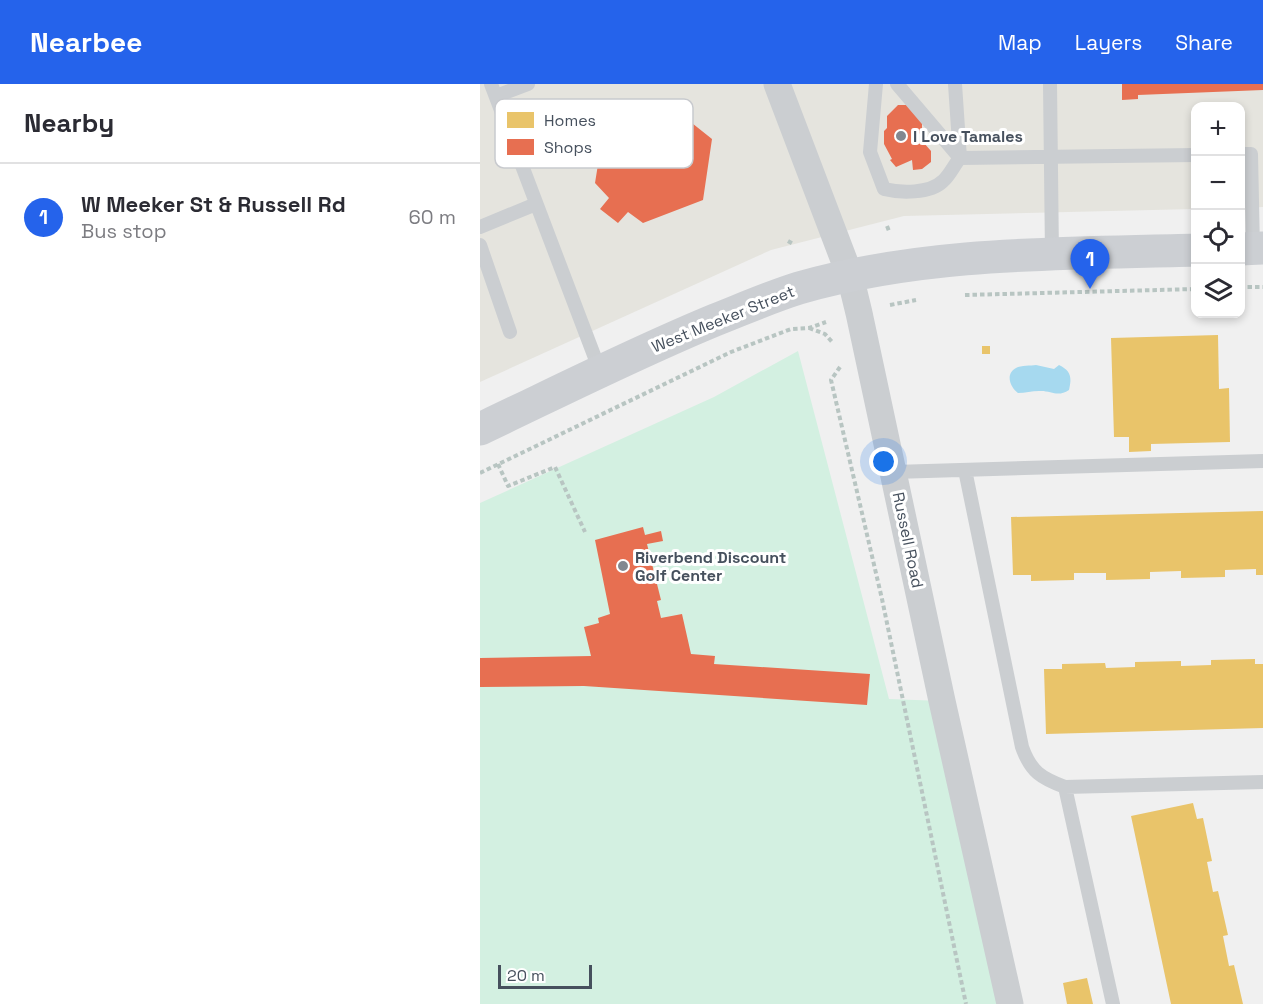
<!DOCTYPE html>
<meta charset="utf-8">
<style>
:root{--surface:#fff;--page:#f7f7f7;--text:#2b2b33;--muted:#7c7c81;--line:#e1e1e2;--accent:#2563eb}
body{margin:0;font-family:"Space Grotesk",sans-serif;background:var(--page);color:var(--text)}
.controls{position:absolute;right:18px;top:18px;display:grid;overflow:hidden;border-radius:12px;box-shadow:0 3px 9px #0003}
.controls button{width:54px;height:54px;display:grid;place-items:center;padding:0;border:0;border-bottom:2px solid var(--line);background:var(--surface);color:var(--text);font:30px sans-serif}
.scale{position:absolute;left:18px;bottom:15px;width:94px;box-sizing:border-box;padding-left:6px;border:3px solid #46505d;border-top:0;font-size:16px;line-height:21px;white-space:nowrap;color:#46505d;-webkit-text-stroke:4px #fff;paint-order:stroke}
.you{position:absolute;left:404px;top:378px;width:21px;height:21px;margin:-15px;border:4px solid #fff;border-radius:50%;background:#1a73e8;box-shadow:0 0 0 9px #1a73e833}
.badge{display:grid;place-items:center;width:39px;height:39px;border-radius:50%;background:var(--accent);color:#fff;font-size:20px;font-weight:700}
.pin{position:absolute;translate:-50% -50px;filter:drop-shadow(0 2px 3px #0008)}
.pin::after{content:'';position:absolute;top:32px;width:21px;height:18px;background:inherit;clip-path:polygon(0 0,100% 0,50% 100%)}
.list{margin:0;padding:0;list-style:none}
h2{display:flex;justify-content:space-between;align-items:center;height:78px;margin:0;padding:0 24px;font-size:26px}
h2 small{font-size:20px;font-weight:400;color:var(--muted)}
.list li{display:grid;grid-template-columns:39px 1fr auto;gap:18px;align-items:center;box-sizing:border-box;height:108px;padding:0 24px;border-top:2px solid var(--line)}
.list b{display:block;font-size:22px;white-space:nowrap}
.list p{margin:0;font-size:20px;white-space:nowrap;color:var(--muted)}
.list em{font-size:20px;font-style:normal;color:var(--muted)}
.icon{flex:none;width:33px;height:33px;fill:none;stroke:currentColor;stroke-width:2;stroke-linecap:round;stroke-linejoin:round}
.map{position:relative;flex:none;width:783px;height:920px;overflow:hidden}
header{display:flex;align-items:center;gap:36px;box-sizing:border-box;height:84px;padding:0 30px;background:var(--accent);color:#fff}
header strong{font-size:28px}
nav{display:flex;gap:33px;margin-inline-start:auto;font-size:21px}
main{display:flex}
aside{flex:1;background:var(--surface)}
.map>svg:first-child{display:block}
.commercial{fill:#e5e4de}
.green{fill:#d3f0e1}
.water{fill:#a6d9ef}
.homes{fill:#e9c46a}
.shops{fill:#e76f51}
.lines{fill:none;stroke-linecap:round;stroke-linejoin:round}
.path{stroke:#b8c5c2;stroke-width:4;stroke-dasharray:4.5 3;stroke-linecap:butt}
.lane{stroke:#cbced1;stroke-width:14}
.street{stroke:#cbced1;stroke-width:27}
.secondary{stroke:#cccfd3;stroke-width:33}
.poi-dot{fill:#828890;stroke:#fff;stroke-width:2}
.labels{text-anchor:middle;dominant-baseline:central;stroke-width:6;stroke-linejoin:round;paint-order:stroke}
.poi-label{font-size:16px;font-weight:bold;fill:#46505d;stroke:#fff;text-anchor:start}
.street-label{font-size:16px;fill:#46505d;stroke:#fff}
.key{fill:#fff;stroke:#c8cace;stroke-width:1.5}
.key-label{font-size:16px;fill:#46505d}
</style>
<header>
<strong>Nearbee</strong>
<nav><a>Map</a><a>Layers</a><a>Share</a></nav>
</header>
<main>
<aside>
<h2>Nearby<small></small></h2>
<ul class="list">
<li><span class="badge">1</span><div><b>W Meeker St &amp; Russell Rd</b><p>Bus stop</p></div><em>60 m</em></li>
</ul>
</aside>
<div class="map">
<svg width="783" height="920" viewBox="0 0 783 920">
<rect width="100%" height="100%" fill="#f0f0f0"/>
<!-- commercial -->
<path class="commercial" d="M 0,0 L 783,0 L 783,123 L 761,124 L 760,22 L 716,22 L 715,125 L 424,132 L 291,166 L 0,298 Z"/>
<!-- green -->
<path class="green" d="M 318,267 L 409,615 L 462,617 L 530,920 L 0,920 L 0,419 L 234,313 Z"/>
<!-- water -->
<path class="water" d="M 556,281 L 574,285 L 579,281 C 591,287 592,293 589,306 C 577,314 571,306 559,307 C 552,307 545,309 538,309 C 530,303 525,290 536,284 C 541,281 551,282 556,281 Z"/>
<!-- homes -->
<path class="homes" d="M 738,251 L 739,305 L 749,304 L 750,358 L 671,360 L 671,367 L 649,368 L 649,353 L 634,353 L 631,254 Z
M 502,262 L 510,262 L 510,270 L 502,270 Z
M 783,427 L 783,491 L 776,491 L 776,485 L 745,486 L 745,493 L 701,494 L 701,487 L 670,488 L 670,495 L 626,496 L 626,489 L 594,489 L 594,496 L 551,497 L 551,491 L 533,491 L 531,433 Z
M 775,575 L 775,580 L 783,580 L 783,644 L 566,650 L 564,585 L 582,585 L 582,580 L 625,579 L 626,584 L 655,583 L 655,578 L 701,577 L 701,582 L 731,581 L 731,576 Z
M 713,719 L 717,735 L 723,734 L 732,777 L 727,778 L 733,808 L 738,807 L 748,851 L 743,852 L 749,882 L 754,881 L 763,920 L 691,920 L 651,732 Z
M 607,894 L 613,920 L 587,920 L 583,899 Z"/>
<!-- shops -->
<path class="shops" d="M 642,0 L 783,0 L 783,6 L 658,11 L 658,15 L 642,16 Z
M 183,16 L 232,55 L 223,116 L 163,139 L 148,128 L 138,139 L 120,125 L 129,114 L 115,99 L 125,37 Z
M 418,21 L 432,21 L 442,32 L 442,47 L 432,57 L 434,60 L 444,59 L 451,67 L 451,78 L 442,85 L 433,86 L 432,76 L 416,83 L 410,76 L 412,75 L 404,60 L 404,47 L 407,44 L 407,32 Z
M 163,443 L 165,451 L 181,447 L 183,457 L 167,460 L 181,516 L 177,517 L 181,534 L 202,530 L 211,570 L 235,572 L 234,580 L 390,590 L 387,621 L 104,602 L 0,603 L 0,574 L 111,572 L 104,543 L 119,539 L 118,534 L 130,530 L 115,456 Z"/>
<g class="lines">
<!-- path -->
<path class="path" d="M 407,142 L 409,147
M 308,157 L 313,160
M 760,203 L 783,203
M 485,211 L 716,205
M 410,221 L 436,216
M 329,244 L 345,250 L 353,259
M 360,283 L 351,296 L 402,515 L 486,920
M 18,380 L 28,402 L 75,383 L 105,448
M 0,389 L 251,268 L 311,245 L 329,244 L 346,238"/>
<!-- lane -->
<path class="lane" d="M 11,0 L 120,287
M 396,0 L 390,68 L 404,105 C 420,109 450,110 463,97 C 470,91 474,81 480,74 L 417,0
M 475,0 L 480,74 L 716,71
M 570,0 L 572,171
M 16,12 L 48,0
M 760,70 L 771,70 L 773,165
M 0,143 L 56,120
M 0,161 L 30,248
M 485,386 L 542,663 C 551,688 561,694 585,703
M 414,388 L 783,377
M 633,920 L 585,703 L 783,698"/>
<!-- street -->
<path class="street" d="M 297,0 L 370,192 L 379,229 L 462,617 L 530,920"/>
<!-- secondary -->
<path class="secondary" d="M 760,165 L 783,164
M 0,345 C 78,308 155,269 235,236 C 263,225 290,213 319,204 C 448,167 583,170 716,166"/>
</g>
<!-- markers -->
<g class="poi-dot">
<circle cx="421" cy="52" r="6"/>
<circle cx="143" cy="482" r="6"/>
</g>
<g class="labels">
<!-- poi labels -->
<g class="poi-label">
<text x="433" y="52">I Love Tamales</text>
<text x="155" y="473">Riverbend Discount<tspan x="155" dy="18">Golf Center</tspan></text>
</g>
<!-- street labels -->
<g class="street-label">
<text transform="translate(243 235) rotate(-22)">West Meeker Street</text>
<text transform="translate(428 456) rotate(78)">Russell Road</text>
</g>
</g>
<!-- legend -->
<rect x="15" y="15" width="198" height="69" rx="9" class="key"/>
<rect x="27" y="28" width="27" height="16" fill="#e9c46a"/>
<rect x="27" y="55" width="27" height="16" fill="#e76f51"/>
<g class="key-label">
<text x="64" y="42">Homes</text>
<text x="64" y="69">Shops</text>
</g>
</svg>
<div class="controls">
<button>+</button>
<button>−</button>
<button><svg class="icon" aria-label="locate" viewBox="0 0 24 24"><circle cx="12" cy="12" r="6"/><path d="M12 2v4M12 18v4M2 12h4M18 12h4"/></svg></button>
<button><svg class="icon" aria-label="layers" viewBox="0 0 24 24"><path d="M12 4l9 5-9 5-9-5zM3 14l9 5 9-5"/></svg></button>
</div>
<div class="scale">20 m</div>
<div class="you"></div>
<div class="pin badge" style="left:610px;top:205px">1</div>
</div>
</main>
